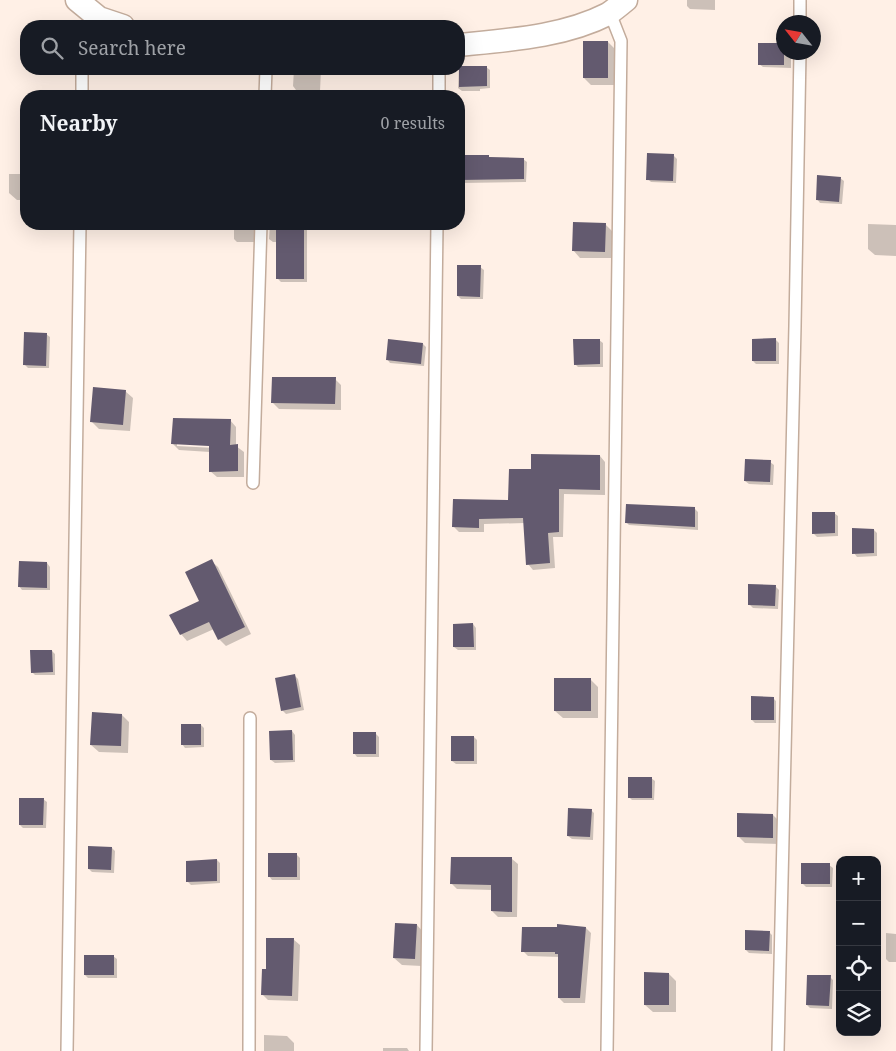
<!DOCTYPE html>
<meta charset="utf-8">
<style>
:root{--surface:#171b24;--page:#20242c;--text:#f1f3f6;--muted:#9ea1a6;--line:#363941}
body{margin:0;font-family:"Noto Serif",serif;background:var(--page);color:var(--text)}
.controls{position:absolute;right:15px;bottom:15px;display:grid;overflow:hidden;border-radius:10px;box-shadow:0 5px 20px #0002}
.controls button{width:45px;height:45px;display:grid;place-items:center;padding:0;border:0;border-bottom:1px solid var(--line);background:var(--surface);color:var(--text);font:25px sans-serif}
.compass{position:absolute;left:776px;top:15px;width:45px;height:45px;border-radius:50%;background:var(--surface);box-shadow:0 5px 20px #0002;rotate:301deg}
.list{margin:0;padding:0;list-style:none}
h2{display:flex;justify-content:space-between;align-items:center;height:65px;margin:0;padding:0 20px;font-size:21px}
h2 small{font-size:16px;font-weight:400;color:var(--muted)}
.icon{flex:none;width:28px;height:28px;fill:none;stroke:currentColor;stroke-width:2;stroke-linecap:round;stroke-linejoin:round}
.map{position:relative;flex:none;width:896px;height:1051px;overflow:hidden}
.search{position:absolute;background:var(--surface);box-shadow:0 5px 20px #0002;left:20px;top:20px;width:445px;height:55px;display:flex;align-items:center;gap:12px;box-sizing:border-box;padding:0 18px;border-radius:20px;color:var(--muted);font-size:19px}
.panel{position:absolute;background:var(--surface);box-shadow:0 5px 20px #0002;left:20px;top:90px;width:445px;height:140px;border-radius:20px}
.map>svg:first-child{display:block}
.shadow{fill:#0003;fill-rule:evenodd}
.building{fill:#635a6f}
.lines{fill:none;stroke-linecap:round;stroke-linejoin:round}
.service-casing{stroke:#c3ac9c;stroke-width:14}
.minor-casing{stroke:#c3ac9c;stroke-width:25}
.service{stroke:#fff;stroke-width:11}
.minor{stroke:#fff;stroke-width:22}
</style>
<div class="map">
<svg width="896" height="1051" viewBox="0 0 896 1051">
<rect width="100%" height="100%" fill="#fff0e6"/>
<!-- shadow -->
<path class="shadow" d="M 687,0 L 715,0 L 715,10 L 690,9 L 687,6 Z
M 608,42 L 615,49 L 615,85 L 591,85 L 584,78 Z
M 784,52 L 791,52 L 791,68 L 763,67 L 759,64 Z
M 459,67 L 486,67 L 490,70 L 490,88 L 480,89 L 480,91 L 462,91 L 458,88 Z
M 294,69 L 321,69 L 320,91 L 296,90 L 293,86 Z
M 488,156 L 490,158 L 523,159 L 527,162 L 526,182 L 460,183 L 459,181 L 459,157 Z
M 674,156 L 677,159 L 676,183 L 651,182 L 648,179 Z
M 9,174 L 26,174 L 26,200 L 17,200 L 9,193 Z
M 840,178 L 844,181 L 842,204 L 820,203 L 817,199 Z
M 234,224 L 259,224 L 256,242 L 237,242 L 234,239 Z
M 270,224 L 304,224 L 307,227 L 307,282 L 281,282 L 278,279 L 278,242 L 273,242 L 269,239 Z
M 605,224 L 612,231 L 612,258 L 580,258 L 573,250 Z
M 868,224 L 896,225 L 896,256 L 875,255 L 868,249 Z
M 480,267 L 484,270 L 483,299 L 461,299 L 458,296 Z
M 46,334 L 50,337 L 49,368 L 28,368 L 24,364 Z
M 599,340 L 603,343 L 603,367 L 578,367 L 575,364 Z
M 776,340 L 779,343 L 779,364 L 756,364 L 753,361 Z
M 423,344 L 426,347 L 424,366 L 390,363 L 387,359 Z
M 335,379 L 341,385 L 341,410 L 279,409 L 273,403 Z
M 125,391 L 133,398 L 130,431 L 99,429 L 92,422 Z
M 230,420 L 236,427 L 236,446 L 244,452 L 244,477 L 217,477 L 210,471 L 210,452 L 179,450 L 173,444 ZM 177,443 L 215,445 L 215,448 L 177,446 Z
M 600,456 L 605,462 L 605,495 L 564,494 L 563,537 L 553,537 L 555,568 L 533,570 L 528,564 L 525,523 L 484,524 L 484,532 L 459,532 L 454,527 L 509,501 L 532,470 Z
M 770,462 L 774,465 L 773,485 L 749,484 L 745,481 Z
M 695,509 L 698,512 L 698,530 L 629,525 L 626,522 Z
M 834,513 L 838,516 L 838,536 L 817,537 L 813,533 Z
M 874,530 L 877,533 L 877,556 L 857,557 L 854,553 Z
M 211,561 L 218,567 L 251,634 L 226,646 L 219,639 L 214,629 L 187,641 L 181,634 L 200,601 Z
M 47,563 L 50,567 L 50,590 L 22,590 L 19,586 Z
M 775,586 L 779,590 L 778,609 L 753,608 L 749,604 Z
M 473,624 L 476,628 L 476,650 L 458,650 L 454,647 Z
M 52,651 L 55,654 L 55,675 L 35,675 L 32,672 Z
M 294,675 L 298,679 L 304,710 L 286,714 L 282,710 Z
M 591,680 L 598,687 L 598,718 L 563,718 L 555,711 Z
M 773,698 L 776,701 L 776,723 L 755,723 L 752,720 Z
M 122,715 L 129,722 L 128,753 L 99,752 L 91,745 Z
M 201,725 L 204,728 L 204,747 L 185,748 L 182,744 Z
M 292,731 L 295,735 L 295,762 L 275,763 L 271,760 Z
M 376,734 L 379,737 L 379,757 L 357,757 L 354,753 Z
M 474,737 L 477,740 L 477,764 L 456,764 L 452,761 Z
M 651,778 L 655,781 L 654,800 L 632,800 L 629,797 Z
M 43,799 L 47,802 L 46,828 L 23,828 L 20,825 Z
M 591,810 L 594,813 L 593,840 L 572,839 L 568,836 Z
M 773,815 L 780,822 L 780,844 L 745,843 L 738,836 Z
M 112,848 L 115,851 L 114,873 L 92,872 L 89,869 Z
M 296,854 L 300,858 L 300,880 L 272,880 L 269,876 Z
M 512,859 L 518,864 L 517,917 L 498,917 L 492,911 L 492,890 L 457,889 L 452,884 Z
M 217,860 L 220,863 L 220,883 L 191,885 L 187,881 Z
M 829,865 L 833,868 L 832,887 L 806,887 L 802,883 Z
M 417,925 L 424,933 L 422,966 L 402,965 L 394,958 Z
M 586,928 L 591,933 L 585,1003 L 564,1003 L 559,998 L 560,957 L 528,956 L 523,951 Z
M 769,932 L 772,935 L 772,954 L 749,953 L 746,950 Z
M 886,933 L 896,934 L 896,962 L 889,962 L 886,959 Z
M 293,939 L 300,945 L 298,1001 L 268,1000 L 262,994 Z
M 113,956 L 117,959 L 117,978 L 88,978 L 85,975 Z
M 669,974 L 676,981 L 676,1012 L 653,1012 L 645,1005 Z
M 830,977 L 833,980 L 832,1009 L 810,1008 L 807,1005 Z
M 264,1035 L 287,1036 L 294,1043 L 294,1051 L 264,1051 Z
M 383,1048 L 407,1048 L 409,1051 L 383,1051 Z"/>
<!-- building -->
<path class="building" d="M 583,41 L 608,41 L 608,78 L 583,78 Z
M 758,43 L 784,43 L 784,65 L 758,65 Z
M 459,66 L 487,66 L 487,86 L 459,87 Z
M 647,153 L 674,154 L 673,181 L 646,180 Z
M 459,155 L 489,155 L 489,157 L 524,158 L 524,179 L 459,180 Z
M 817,175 L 841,177 L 839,202 L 816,200 Z
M 573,222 L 606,223 L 605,252 L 572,251 Z
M 276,224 L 304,224 L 304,279 L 276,279 Z
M 457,265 L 481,265 L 480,297 L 457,296 Z
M 24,332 L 47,333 L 46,366 L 23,365 Z
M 776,338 L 776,361 L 752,361 L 752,339 Z
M 388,339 L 423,343 L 421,364 L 386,360 Z
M 573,339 L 600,339 L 600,364 L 574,365 Z
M 272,377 L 336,377 L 335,404 L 271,403 Z
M 93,387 L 126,390 L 123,425 L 90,422 Z
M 173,418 L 231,419 L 230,445 L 238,444 L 238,471 L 209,472 L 209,446 L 171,444 Z
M 531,454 L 600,455 L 600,490 L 559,489 L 559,532 L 548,533 L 550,563 L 526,565 L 523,518 L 479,519 L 479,528 L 452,527 L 453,499 L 508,500 L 509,469 L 531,469 Z
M 745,459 L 771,460 L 770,482 L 744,481 Z
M 626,504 L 695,507 L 695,527 L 625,523 Z
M 812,512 L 835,512 L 835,533 L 812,534 Z
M 852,528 L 874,529 L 874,553 L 852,554 Z
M 212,559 L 245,627 L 218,640 L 209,622 L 180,635 L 169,615 L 199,601 L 185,572 Z
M 19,561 L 47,562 L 47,588 L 18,587 Z
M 748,584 L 776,585 L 775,606 L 748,605 Z
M 473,623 L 474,647 L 453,647 L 453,624 Z
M 30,650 L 52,650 L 53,672 L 31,673 Z
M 295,674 L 301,707 L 281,711 L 275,678 Z
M 554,678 L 591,678 L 591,711 L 554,711 Z
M 751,696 L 774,697 L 774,720 L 751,720 Z
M 92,712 L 122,714 L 121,746 L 90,745 Z
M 181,724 L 201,724 L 201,745 L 181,745 Z
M 292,730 L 293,760 L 270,760 L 269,731 Z
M 353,732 L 376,732 L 376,754 L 353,754 Z
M 451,736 L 474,736 L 474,761 L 451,761 Z
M 628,777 L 652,777 L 652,798 L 628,798 Z
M 19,798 L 44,798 L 43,825 L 19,825 Z
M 568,808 L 592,809 L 590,837 L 567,836 Z
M 737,813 L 773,814 L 773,838 L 737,837 Z
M 88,846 L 112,847 L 111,870 L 88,869 Z
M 268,853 L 297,853 L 297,877 L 268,877 Z
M 451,857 L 512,857 L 512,912 L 491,911 L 491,885 L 450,884 Z
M 217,859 L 217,881 L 186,882 L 186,861 Z
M 801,863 L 830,863 L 830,884 L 801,884 Z
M 395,923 L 417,924 L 415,959 L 393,958 Z
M 557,924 L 586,927 L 580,998 L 558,998 L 558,954 L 555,954 L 555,952 L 521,952 L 522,927 L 557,927 Z
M 745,930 L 770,931 L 769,951 L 745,950 Z
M 266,938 L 294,938 L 292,996 L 261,995 L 262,969 L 266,969 Z
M 84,955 L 114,955 L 114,975 L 84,975 Z
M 644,972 L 669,973 L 669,1005 L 644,1005 Z
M 807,975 L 831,975 L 829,1006 L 806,1005 Z"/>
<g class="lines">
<defs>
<path id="service" d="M 800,22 L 800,0
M 82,96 L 82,69
M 265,96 L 266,69
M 439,96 L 439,69
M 253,483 L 261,224
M 67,1051 L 80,224
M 249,1051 L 250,718
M 426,1051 L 437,224
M 607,1051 L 621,41 L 610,13
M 778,1051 L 795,326 L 800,52"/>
<path id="minor" d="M 77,0 L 99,18 L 123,26
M 459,45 C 508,40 563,37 608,14 C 614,10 620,5 626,0"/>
</defs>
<!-- service casing -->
<use href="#service" class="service-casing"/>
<!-- minor casing -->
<use href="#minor" class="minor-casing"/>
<!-- service -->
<use href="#service" class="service"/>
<!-- minor -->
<use href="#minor" class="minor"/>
</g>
</svg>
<div class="controls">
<button>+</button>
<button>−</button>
<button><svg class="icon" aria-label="locate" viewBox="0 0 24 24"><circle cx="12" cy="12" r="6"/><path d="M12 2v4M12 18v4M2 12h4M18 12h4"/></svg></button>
<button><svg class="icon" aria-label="layers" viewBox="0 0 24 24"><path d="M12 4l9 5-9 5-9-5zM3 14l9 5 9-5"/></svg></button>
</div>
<svg class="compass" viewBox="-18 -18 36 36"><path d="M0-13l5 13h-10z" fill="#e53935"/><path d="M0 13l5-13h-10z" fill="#9ea1a6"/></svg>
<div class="search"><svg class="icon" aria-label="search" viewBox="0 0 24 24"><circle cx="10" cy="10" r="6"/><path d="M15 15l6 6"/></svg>Search here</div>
<section class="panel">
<h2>Nearby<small>0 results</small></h2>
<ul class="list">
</ul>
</section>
</div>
